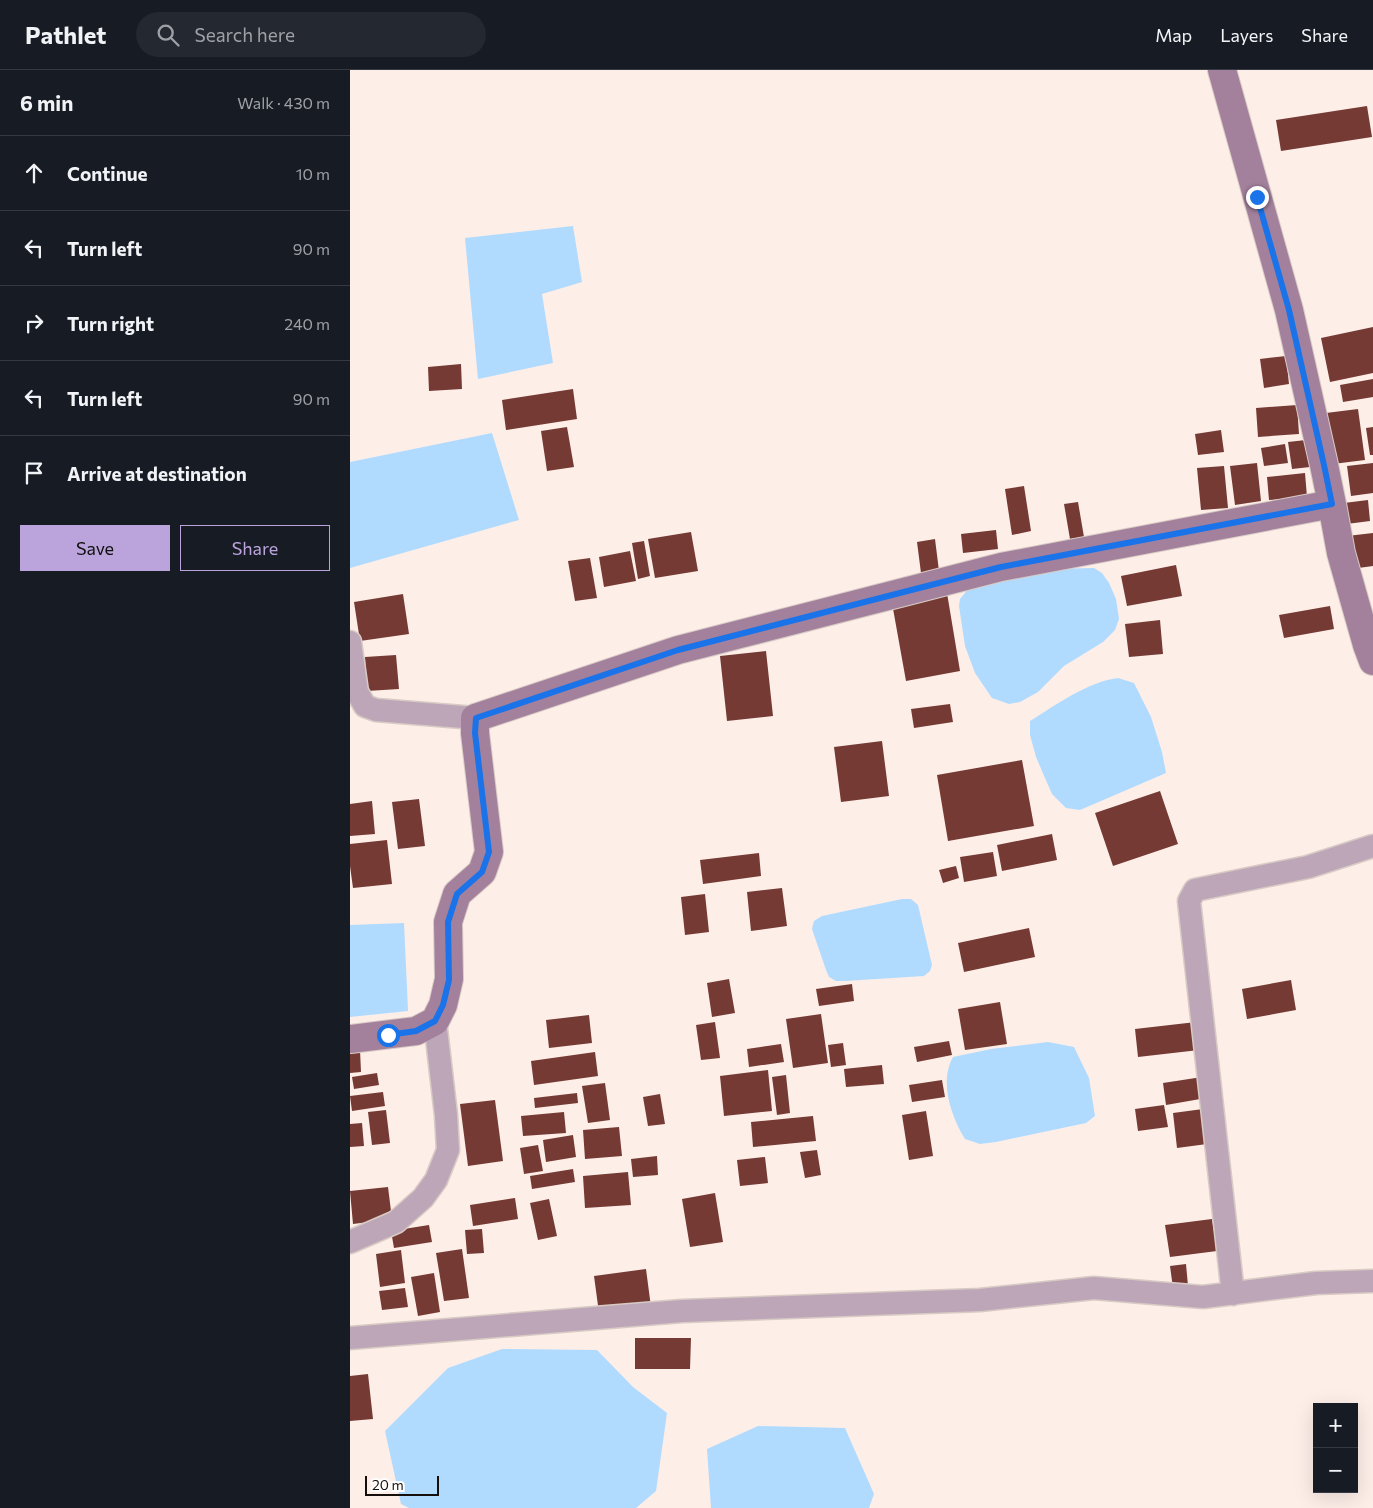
<!DOCTYPE html>
<meta charset="utf-8">
<style>
:root{--surface:#171b24;--page:#242831;--text:#f1f3f6;--muted:#9ea1a6;--line:#363941;--accent:#bba4db}
body{margin:0;font-family:Commissioner,sans-serif;background:var(--page);color:var(--text)}
.controls{position:absolute;right:15px;bottom:15px;display:grid;overflow:hidden;border-radius:0px;box-shadow:0 5px 20px #0002}
.controls button{width:45px;height:45px;display:grid;place-items:center;padding:0;border:0;border-bottom:1px solid var(--line);background:var(--surface);color:var(--text);font:25px sans-serif}
.scale{position:absolute;left:15px;bottom:12px;width:74px;box-sizing:border-box;padding-left:5px;border:2px solid #160e0a;border-top:0;font-size:14px;line-height:18px;white-space:nowrap;color:#160e0a;-webkit-text-stroke:4px #fff;paint-order:stroke}
.stop{position:absolute;width:15px;height:15px;margin:-11px;border:4px solid #1a73e8;border-radius:50%;background:#fff}
.stop.end{background:#1a73e8;border-color:#fff;box-shadow:0 1px 5px #0008}
.list{margin:0;padding:0;list-style:none}
h2{display:flex;justify-content:space-between;align-items:center;height:65px;margin:0;padding:0 20px;font-size:21px}
h2 small{font-size:16px;font-weight:400;color:var(--muted)}
.list li{display:grid;grid-template-columns:32px 1fr auto;gap:15px;align-items:center;box-sizing:border-box;height:75px;padding:0 20px;border-top:1px solid var(--line)}
.list b{display:block;font-size:19px;white-space:nowrap}
.list em{font-size:16px;font-style:normal;color:var(--muted)}
.actions{display:flex;gap:10px;padding:15px 20px}
.actions a{flex:1;padding:11px 0;border:1px solid var(--accent);border-radius:0px;text-align:center;font-size:18px;color:var(--accent)}
.actions .main{background:var(--accent);color:#111}
.icon{flex:none;width:28px;height:28px;fill:none;stroke:currentColor;stroke-width:2;stroke-linecap:round;stroke-linejoin:round}
.map{position:relative;flex:none;width:1023px;height:1438px;overflow:hidden}
header{display:flex;align-items:center;gap:30px;box-sizing:border-box;height:70px;padding:0 25px;background:var(--surface);border-bottom:1px solid var(--line)}
header strong{font-size:24px}
nav{display:flex;gap:28px;margin-inline-start:auto;font-size:18px}
.search{width:350px;height:45px;background:var(--page);display:flex;align-items:center;gap:12px;box-sizing:border-box;padding:0 18px;border-radius:28px;color:var(--muted);font-size:19px}
main{display:flex}
aside{flex:1;background:var(--surface)}
.map>svg:first-child{display:block}
.water{fill:#b0dbff}
.building{fill:#753a34}
.lines{fill:none;stroke-linecap:round;stroke-linejoin:round}
.street-casing{stroke:#d8cac4;stroke-width:25}
.secondary-casing{stroke:#d8cac4;stroke-width:30}
.street{stroke:#bea6b9;stroke-width:22}
.secondary{stroke:#a3819d;stroke-width:28}
.route{stroke:#1a73e8;stroke-width:6}
</style>
<header>
<strong>Pathlet</strong>
<div class="search"><svg class="icon" aria-label="search" viewBox="0 0 24 24"><circle cx="10" cy="10" r="6"/><path d="M15 15l6 6"/></svg>Search here</div>
<nav><a>Map</a><a>Layers</a><a>Share</a></nav>
</header>
<main>
<aside>
<h2>6 min<small>Walk · 430 m</small></h2>
<ul class="list">
<li><svg class="icon" aria-label="ahead" viewBox="0 0 24 24"><path d="M12 20V5M6 11l6-6 6 6"/></svg><div><b>Continue</b></div><em>10 m</em></li>
<li><svg class="icon" aria-label="left" viewBox="0 0 24 24"><path d="M17 20v-9H6M10 6l-5 5 5 5"/></svg><div><b>Turn left</b></div><em>90 m</em></li>
<li><svg class="icon" aria-label="right" viewBox="0 0 24 24"><path d="M7 20v-9h11M14 6l5 5-5 5"/></svg><div><b>Turn right</b></div><em>240 m</em></li>
<li><svg class="icon" aria-label="left" viewBox="0 0 24 24"><path d="M17 20v-9H6M10 6l-5 5 5 5"/></svg><div><b>Turn left</b></div><em>90 m</em></li>
<li><svg class="icon" aria-label="arrive" viewBox="0 0 24 24"><path d="M6 21V4h12l-3 4 3 4H6"/></svg><div><b>Arrive at destination</b></div></li>
</ul>
<div class="actions"><a class="main">Save</a><a>Share</a></div>
</aside>
<div class="map">
<svg width="1023" height="1438" viewBox="0 0 1023 1438">
<rect width="100%" height="100%" fill="#fdeee8"/>
<!-- water -->
<path class="water" d="M 223,156 L 232,212 L 192,224 L 203,293 L 128,309 L 115,168 Z
M 142,363 L 169,450 L 0,498 L 0,392 Z
M 744,498 L 752,503 L 759,513 L 766,529 L 769,549 L 765,560 L 753,572 L 714,596 L 688,622 L 670,632 L 659,634 L 642,628 L 625,603 L 615,576 L 609,536 L 610,529 L 619,518 L 696,499 Z
M 768,608 L 784,613 L 801,647 L 812,682 L 816,703 L 730,740 L 716,738 L 702,724 L 686,687 L 680,665 L 680,651 C 706,635 737,612 768,608 Z
M 552,829 L 561,829 L 568,835 L 582,895 L 580,901 L 574,906 L 495,911 L 486,911 L 479,907 L 476,900 L 462,859 L 464,851 L 472,846 Z
M 54,853 L 58,941 L 0,947 L 0,855 Z
M 698,972 L 724,977 L 739,1008 L 745,1046 L 736,1053 L 646,1072 L 630,1074 L 615,1069 C 601,1046 589,1012 603,987 L 641,979 Z
M 152,1279 L 247,1280 L 283,1317 L 317,1343 L 306,1421 L 286,1438 L 59,1438 L 51,1434 L 35,1361 L 98,1298 Z
M 408,1356 L 495,1358 L 524,1424 L 519,1438 L 361,1438 L 357,1379 Z"/>
<!-- building -->
<path class="building" d="M 1017,36 L 1022,67 L 931,81 L 926,50 Z
M 1023,257 L 1023,303 L 980,312 L 971,268 Z
M 936,286 L 939,314 L 914,318 L 910,289 Z
M 111,294 L 112,319 L 79,321 L 78,297 Z
M 1023,309 L 1023,327 L 993,332 L 990,315 Z
M 223,319 L 227,349 L 156,360 L 152,330 Z
M 947,335 L 949,364 L 908,367 L 906,338 Z
M 1008,339 L 1015,390 L 983,394 L 976,343 Z
M 217,357 L 224,397 L 197,401 L 191,361 Z
M 1023,357 L 1023,385 L 1020,385 L 1016,358 Z
M 871,360 L 874,382 L 848,385 L 845,364 Z
M 956,370 L 960,397 L 942,399 L 938,372 Z
M 935,374 L 938,393 L 914,396 L 911,378 Z
M 907,393 L 911,431 L 885,435 L 880,396 Z
M 1023,393 L 1023,423 L 1001,426 L 997,396 Z
M 874,396 L 878,438 L 851,440 L 847,398 Z
M 955,403 L 957,427 L 919,430 L 917,407 Z
M 674,416 L 681,461 L 662,465 L 655,419 Z
M 1018,430 L 1020,451 L 989,455 L 986,434 Z
M 728,432 L 734,467 L 720,469 L 714,434 Z
M 646,460 L 648,479 L 613,483 L 611,464 Z
M 341,462 L 348,501 L 305,508 L 298,469 Z
M 1023,463 L 1023,496 L 1001,499 L 997,466 Z
M 585,469 L 589,501 L 571,503 L 567,472 Z
M 294,471 L 300,506 L 288,509 L 282,473 Z
M 280,481 L 286,511 L 254,517 L 249,487 Z
M 240,488 L 247,528 L 225,531 L 218,491 Z
M 826,495 L 832,526 L 777,536 L 771,506 Z
M 597,523 L 610,601 L 556,611 L 542,533 Z
M 53,524 L 59,564 L 10,571 L 4,532 Z
M 980,536 L 984,559 L 934,568 L 929,545 Z
M 810,550 L 813,584 L 779,587 L 775,554 Z
M 416,581 L 423,646 L 377,651 L 370,586 Z
M 46,585 L 49,619 L 17,621 L 15,587 Z
M 600,634 L 603,652 L 564,658 L 561,639 Z
M 532,671 L 539,726 L 491,732 L 484,677 Z
M 672,690 L 684,756 L 598,771 L 587,705 Z
M 810,721 L 828,774 L 763,796 L 745,743 Z
M 69,729 L 75,776 L 48,779 L 42,732 Z
M 22,731 L 25,764 L 0,766 L 0,734 Z
M 702,764 L 707,790 L 652,801 L 647,775 Z
M 37,770 L 42,814 L 3,818 L 0,796 L 0,774 Z
M 643,782 L 647,806 L 614,812 L 610,787 Z
M 409,783 L 411,806 L 353,814 L 350,790 Z
M 606,796 L 609,808 L 593,813 L 589,800 Z
M 432,818 L 437,856 L 401,861 L 397,822 Z
M 355,824 L 359,862 L 335,865 L 331,827 Z
M 679,858 L 685,887 L 614,902 L 608,873 Z
M 379,909 L 385,943 L 362,947 L 357,913 Z
M 941,910 L 946,940 L 897,949 L 892,919 Z
M 502,914 L 504,931 L 469,936 L 466,919 Z
M 650,932 L 657,974 L 615,980 L 608,939 Z
M 471,944 L 478,993 L 443,998 L 436,949 Z
M 239,945 L 242,973 L 199,978 L 196,950 Z
M 365,952 L 370,988 L 351,990 L 346,955 Z
M 846,952 L 849,980 L 788,987 L 785,959 Z
M 599,971 L 602,985 L 567,992 L 564,977 Z
M 493,973 L 496,995 L 481,997 L 478,975 Z
M 431,974 L 434,992 L 399,997 L 397,979 Z
M 10,980 L 11,1002 L 0,1003 L 0,981 Z
M 245,982 L 248,1006 L 184,1015 L 181,991 Z
M 532,995 L 534,1014 L 496,1017 L 494,999 Z
M 418,1000 L 422,1041 L 374,1046 L 370,1006 Z
M 27,1003 L 29,1015 L 4,1019 L 2,1007 Z
M 436,1005 L 440,1043 L 427,1045 L 422,1007 Z
M 852,1007 L 856,1028 L 816,1035 L 813,1013 Z
M 592,1010 L 595,1027 L 562,1032 L 559,1015 Z
M 255,1013 L 260,1050 L 238,1053 L 232,1016 Z
M 33,1022 L 35,1036 L 2,1041 L 0,1026 Z
M 227,1023 L 228,1033 L 185,1038 L 184,1028 Z
M 310,1024 L 315,1054 L 298,1056 L 293,1027 Z
M 145,1030 L 153,1091 L 118,1096 L 110,1034 Z
M 814,1035 L 818,1057 L 788,1061 L 785,1039 Z
M 853,1039 L 857,1074 L 827,1078 L 823,1043 Z
M 36,1040 L 40,1073 L 22,1075 L 18,1042 Z
M 576,1041 L 583,1086 L 559,1090 L 552,1045 Z
M 214,1042 L 216,1063 L 173,1066 L 171,1046 Z
M 463,1046 L 466,1071 L 403,1077 L 401,1052 Z
M 12,1053 L 14,1076 L 0,1077 L 0,1054 Z
M 269,1057 L 272,1086 L 235,1089 L 233,1060 Z
M 223,1065 L 226,1087 L 196,1092 L 193,1070 Z
M 188,1075 L 193,1101 L 174,1104 L 170,1078 Z
M 467,1080 L 471,1105 L 455,1108 L 450,1082 Z
M 307,1086 L 308,1105 L 283,1107 L 281,1089 Z
M 415,1087 L 418,1113 L 390,1116 L 387,1090 Z
M 223,1099 L 225,1112 L 182,1119 L 180,1106 Z
M 278,1102 L 281,1135 L 235,1138 L 233,1106 Z
M 38,1117 L 42,1149 L 3,1154 L 0,1121 Z
M 365,1123 L 373,1172 L 340,1177 L 332,1129 Z
M 165,1128 L 168,1149 L 123,1156 L 120,1135 Z
M 199,1129 L 207,1166 L 188,1170 L 180,1133 Z
M 862,1149 L 867,1181 L 820,1187 L 815,1155 Z
M 79,1155 L 82,1172 L 44,1178 L 41,1161 Z
M 132,1159 L 134,1183 L 117,1184 L 115,1160 Z
M 112,1179 L 119,1228 L 94,1231 L 86,1183 Z
M 51,1180 L 55,1213 L 30,1217 L 26,1184 Z
M 836,1194 L 838,1216 L 823,1218 L 820,1196 Z
M 296,1199 L 301,1237 L 249,1243 L 244,1206 Z
M 84,1203 L 90,1242 L 68,1246 L 61,1207 Z
M 55,1218 L 58,1237 L 32,1240 L 29,1221 Z
M 285,1268 L 341,1268 L 340,1299 L 285,1299 Z
M 18,1304 L 23,1349 L 0,1351 L 0,1306 Z"/>
<g class="lines">
<defs>
<path id="street" d="M 0,572 L 7,622 L 15,636 L 26,640 L 125,648
M 0,1172 L 46,1152 L 73,1128 L 86,1110 L 98,1080 L 96,1045 L 85,951
M 883,1224 L 839,831 L 845,820 L 958,797 L 1023,776
M 0,1268 L 332,1241 L 630,1230 L 744,1218 L 853,1227 L 966,1213 L 1023,1211"/>
<path id="secondary" d="M 982,434 L 991,483 L 1017,575 L 1023,591
M 0,969 L 66,961 L 85,951 L 93,935 L 99,909 L 98,852 L 107,824 L 132,802 L 139,782 L 125,663 L 125,648 L 328,580 L 651,497 L 982,434 L 974,395 L 939,240 L 872,0"/>
</defs>
<!-- street casing -->
<use href="#street" class="street-casing"/>
<!-- secondary casing -->
<use href="#secondary" class="secondary-casing"/>
<!-- street -->
<use href="#street" class="street"/>
<!-- secondary -->
<use href="#secondary" class="secondary"/>
</g>
<g class="lines">
<!-- route -->
<path class="route" d="M 38,965 L 66,961 L 85,951 L 93,935 L 99,910 L 98,852 L 107,824 L 132,802 L 139,782 L 125,663 L 126,648 L 328,580 L 651,497 L 982,434 L 974,395 L 939,240 L 907,127"/>
</g>
</svg>
<div class="controls">
<button>+</button>
<button>−</button>
</div>
<div class="scale">20 m</div>
<div class="stop" style="left:38px;top:965px"></div>
<div class="stop end" style="left:907px;top:127px"></div>
</div>
</main>
